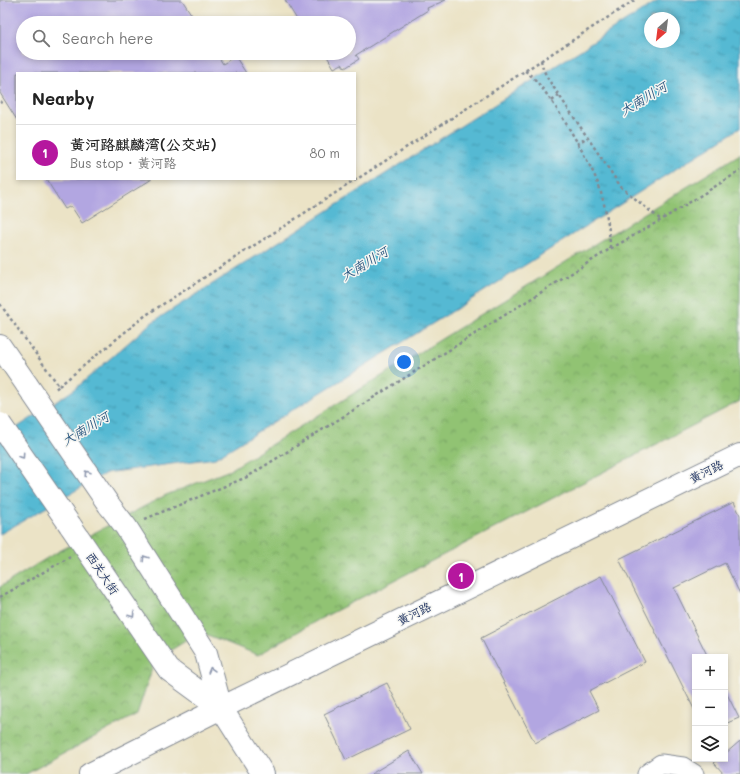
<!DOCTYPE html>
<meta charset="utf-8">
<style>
:root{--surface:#fff;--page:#f2f2f2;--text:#222;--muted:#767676;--line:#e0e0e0;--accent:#b5179e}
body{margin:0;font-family:Mali,"LXGW WenKai TC",sans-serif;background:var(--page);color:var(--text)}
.controls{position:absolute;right:12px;bottom:12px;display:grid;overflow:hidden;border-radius:0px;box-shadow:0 2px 6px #0003}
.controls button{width:36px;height:36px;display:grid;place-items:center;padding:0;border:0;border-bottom:1px solid var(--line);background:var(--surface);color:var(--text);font:20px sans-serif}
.compass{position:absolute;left:644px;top:12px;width:36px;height:36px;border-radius:50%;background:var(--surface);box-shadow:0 2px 6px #0003;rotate:208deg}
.you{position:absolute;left:404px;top:362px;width:14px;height:14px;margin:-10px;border:3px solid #fff;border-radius:50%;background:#1a73e8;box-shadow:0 0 0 6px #1a73e833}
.badge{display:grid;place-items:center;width:26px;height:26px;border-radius:50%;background:var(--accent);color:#fff;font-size:13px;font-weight:700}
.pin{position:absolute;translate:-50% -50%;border:2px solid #fff;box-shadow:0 1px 4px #0006}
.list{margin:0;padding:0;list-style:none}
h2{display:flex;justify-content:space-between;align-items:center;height:52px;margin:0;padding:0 16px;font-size:17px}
h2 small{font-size:13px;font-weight:400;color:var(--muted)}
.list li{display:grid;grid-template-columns:26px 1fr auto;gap:12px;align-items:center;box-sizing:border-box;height:56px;padding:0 16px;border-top:1px solid var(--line)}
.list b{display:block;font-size:15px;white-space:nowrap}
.list p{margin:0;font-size:13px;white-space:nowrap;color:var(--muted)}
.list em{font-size:13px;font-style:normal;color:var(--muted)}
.icon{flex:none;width:22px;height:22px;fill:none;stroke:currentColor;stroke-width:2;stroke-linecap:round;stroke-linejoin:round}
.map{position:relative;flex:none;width:740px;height:774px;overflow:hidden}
.search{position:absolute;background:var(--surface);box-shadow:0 2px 6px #0003;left:16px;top:16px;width:340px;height:44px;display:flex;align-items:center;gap:10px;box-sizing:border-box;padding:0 14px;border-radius:22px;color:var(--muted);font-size:15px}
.panel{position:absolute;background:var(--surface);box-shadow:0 2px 6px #0003;left:16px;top:72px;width:340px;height:108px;border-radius:0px}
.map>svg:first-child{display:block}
.park{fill:url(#park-crowns);stroke:#567968}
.water{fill:url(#water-ripples);stroke:#387498;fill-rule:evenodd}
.building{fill:#b2a6e1}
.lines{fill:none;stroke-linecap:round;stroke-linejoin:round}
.minor-casing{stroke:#838992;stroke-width:21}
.major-casing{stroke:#838992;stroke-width:24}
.path{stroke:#838992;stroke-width:2.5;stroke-dasharray:3 3;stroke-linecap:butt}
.minor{stroke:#fff;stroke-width:19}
.major{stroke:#fff;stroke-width:22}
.major-bridge-casing{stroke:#838992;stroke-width:24;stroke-linecap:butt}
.major-bridge{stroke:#fff;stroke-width:22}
.oneway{stroke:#8d97ae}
.labels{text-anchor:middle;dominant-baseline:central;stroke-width:3;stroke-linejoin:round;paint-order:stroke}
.street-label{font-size:12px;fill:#1b2f5e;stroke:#f6f6f2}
.water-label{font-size:13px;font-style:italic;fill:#2c5881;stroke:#f6f6f2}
</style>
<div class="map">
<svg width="740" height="774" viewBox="0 0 740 774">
<defs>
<pattern id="park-crowns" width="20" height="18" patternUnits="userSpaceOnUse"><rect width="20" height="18" fill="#91c373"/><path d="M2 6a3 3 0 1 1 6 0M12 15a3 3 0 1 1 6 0" fill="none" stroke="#769f62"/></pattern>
<pattern id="water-ripples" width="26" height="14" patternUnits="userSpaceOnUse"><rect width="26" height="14" fill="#54b9d3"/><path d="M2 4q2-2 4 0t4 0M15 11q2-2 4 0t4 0" fill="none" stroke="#4597ae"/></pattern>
</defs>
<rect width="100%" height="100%" fill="#f6f6f2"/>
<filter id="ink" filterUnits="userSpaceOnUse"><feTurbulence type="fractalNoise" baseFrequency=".025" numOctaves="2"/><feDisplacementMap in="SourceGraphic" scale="8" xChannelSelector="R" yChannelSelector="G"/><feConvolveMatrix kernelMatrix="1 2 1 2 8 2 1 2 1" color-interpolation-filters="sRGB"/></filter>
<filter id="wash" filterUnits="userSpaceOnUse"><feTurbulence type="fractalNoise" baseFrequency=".012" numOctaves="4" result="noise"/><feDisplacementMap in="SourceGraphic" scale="16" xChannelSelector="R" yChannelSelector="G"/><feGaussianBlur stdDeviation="0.9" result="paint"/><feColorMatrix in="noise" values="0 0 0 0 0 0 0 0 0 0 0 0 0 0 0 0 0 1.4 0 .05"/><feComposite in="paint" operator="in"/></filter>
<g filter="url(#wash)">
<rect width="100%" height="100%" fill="#ebe3c6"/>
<!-- park -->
<path class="park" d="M 740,154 L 740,401 L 318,620 L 258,655 L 200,632 L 155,660 L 137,714 L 26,774 L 0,774 L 0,587 L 52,555 L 166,495 L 230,470 Z"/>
<!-- water -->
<path class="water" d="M 659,0 L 740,0 L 740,128 L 461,306 L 215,458 L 106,473 L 0,534 L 0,439 L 75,389 L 151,323 ZM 650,18 L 674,18 L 674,42 L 650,42 Z"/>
<g id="blocks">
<!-- building -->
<path class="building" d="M 0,0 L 182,0 L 197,23 L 23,23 L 23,53 L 216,53 L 223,64 L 235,56 L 246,73 L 17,73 L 17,120 L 0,93 Z
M 285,0 L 446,0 L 427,8 L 428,10 L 356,55 L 359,59 L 345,68 L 342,64 L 334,68 L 325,53 L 349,53 L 349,23 L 299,23 Z
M 46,179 L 152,179 L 82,223 L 71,206 L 65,209 Z
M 734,502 L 740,515 L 740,594 L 725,563 L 674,588 L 708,657 L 695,657 L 695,711 L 619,559 Z
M 601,576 L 645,662 L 589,691 L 599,710 L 535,743 L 481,638 Z
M 387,683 L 410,729 L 346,760 L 324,714 Z
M 725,690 L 739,718 L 725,724 Z
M 740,741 L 740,774 L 724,774 L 714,763 L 719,759 L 725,759 L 725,754 Z
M 409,751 L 423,774 L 371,774 Z"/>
</g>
</g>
<g filter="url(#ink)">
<use href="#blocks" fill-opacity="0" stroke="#838992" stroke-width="1"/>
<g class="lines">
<defs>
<path id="minor" d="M 647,774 L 661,764 L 683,767 L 694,774"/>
<path id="major" d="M 0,346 L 27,385
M 109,505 L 126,527 L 206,653 L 221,708 L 263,774
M 70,525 L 169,670 L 221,708
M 90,774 L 221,708 L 740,455"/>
</defs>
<!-- minor casing -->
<use href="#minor" class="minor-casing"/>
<!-- major casing -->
<use href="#major" class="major-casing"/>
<!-- path -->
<path class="path" d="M 541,60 L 543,69 L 548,79 L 621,187 L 661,220
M 525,71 C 544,81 591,163 599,186 C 605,206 610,227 610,249
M 552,101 L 559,95
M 0,103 L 4,100
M 577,144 L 586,138
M 0,304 L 59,386 L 54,390
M 59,386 L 146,315 L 635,0
M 145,519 L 247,477 L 610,249 L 661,220 L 740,171
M 0,597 L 70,557"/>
<!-- minor -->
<use href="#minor" class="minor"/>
<!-- major -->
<use href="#major" class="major"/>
<defs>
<path id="major-bridge" d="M 27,385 L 109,505
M 0,424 L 70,525"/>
</defs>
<!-- major-bridge casing -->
<use href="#major-bridge" class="major-bridge-casing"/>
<!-- major-bridge -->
<use href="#major-bridge" class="major-bridge"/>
</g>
<!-- one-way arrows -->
<defs><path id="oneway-chevron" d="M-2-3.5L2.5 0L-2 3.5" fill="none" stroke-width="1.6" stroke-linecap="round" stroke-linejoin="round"/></defs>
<g class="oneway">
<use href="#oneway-chevron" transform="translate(22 456) rotate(55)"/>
<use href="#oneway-chevron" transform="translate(87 473) rotate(-124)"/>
<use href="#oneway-chevron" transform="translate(145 558) rotate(-123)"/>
<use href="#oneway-chevron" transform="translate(132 615) rotate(56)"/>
<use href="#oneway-chevron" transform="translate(211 670) rotate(-106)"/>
</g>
</g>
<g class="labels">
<!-- street labels -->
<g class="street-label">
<text transform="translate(706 471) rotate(-26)">黄河路</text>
<text transform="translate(103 573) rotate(56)">西关大街</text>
<text transform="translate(414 613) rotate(-26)">黄河路</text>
</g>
<!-- water labels -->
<g class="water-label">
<text transform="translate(643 98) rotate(-31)">大南川河</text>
<text transform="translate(364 263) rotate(-31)">大南川河</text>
<text transform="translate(85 428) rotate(-31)">大南川河</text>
</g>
</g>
</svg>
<div class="controls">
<button>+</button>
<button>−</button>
<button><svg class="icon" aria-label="layers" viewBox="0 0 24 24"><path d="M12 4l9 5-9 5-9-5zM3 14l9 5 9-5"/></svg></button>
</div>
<svg class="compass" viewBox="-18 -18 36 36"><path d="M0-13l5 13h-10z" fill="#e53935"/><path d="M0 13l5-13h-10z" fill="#767676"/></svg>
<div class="you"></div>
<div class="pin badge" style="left:461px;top:576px">1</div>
<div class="search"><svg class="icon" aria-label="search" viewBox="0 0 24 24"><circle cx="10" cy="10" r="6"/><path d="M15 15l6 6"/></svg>Search here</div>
<section class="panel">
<h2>Nearby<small></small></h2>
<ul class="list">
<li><span class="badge">1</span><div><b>黄河路麒麟湾(公交站)</b><p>Bus stop · 黄河路</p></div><em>80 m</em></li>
</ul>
</section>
</div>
